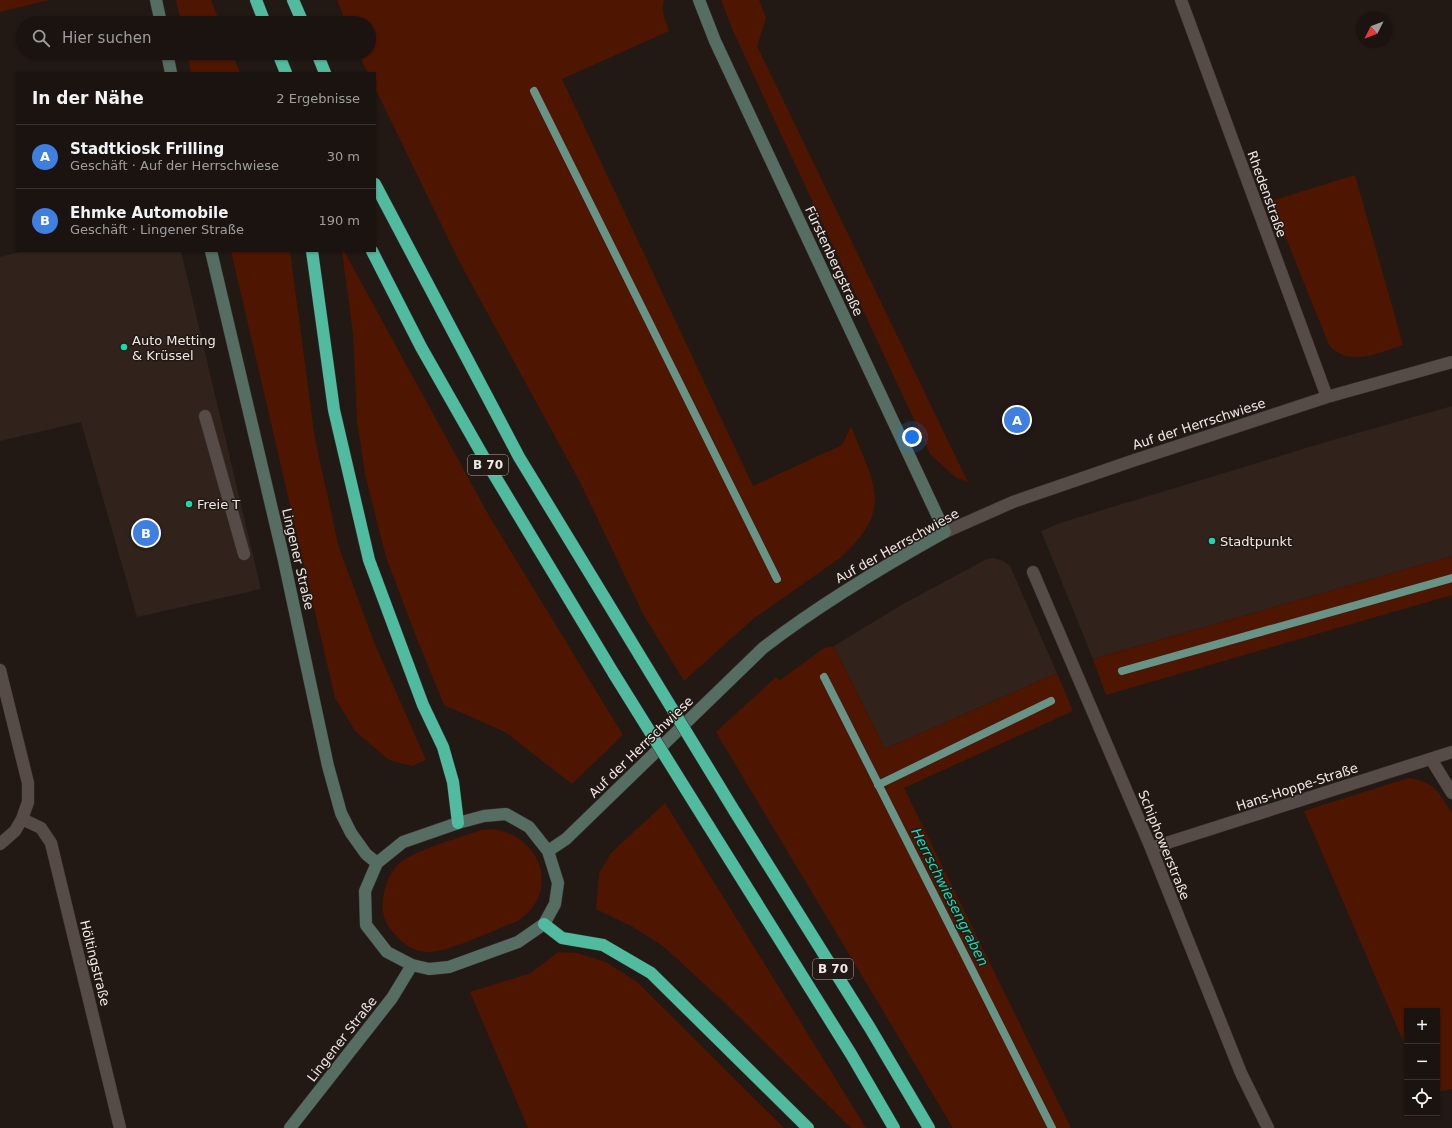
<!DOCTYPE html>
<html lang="de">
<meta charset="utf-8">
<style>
:root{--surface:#1a1310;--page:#27201e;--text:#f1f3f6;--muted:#9f9e9f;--line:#383230;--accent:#d93025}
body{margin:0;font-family:"DejaVu Sans",sans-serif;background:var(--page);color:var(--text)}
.controls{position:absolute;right:12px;bottom:12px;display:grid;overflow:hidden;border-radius:0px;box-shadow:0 1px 3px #0004}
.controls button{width:36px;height:36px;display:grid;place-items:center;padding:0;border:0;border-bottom:1px solid var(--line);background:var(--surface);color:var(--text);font:20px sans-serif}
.compass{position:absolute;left:1356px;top:12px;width:36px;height:36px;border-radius:50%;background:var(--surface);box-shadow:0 1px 3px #0004;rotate:228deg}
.you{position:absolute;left:912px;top:437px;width:14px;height:14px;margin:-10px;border:3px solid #fff;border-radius:50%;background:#1a73e8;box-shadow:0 0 0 6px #1a73e833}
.badge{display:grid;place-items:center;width:26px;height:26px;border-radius:50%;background:var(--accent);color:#fff;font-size:13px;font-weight:700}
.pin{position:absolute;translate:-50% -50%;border:2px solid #fff;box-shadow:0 1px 4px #0006}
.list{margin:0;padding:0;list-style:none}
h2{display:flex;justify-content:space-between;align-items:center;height:52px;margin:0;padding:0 16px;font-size:17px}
h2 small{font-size:13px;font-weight:400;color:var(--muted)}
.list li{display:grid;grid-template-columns:26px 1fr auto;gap:12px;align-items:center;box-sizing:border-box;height:64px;padding:0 16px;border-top:1px solid var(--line)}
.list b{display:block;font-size:15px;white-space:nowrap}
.list p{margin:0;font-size:13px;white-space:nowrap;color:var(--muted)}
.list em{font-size:13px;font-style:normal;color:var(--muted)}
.icon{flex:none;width:22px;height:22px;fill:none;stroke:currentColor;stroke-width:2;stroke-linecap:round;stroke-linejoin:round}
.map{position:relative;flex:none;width:1452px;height:1128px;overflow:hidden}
.search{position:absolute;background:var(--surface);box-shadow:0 1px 3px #0004;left:16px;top:16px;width:360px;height:44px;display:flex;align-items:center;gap:10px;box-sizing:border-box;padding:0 14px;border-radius:22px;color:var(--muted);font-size:15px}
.panel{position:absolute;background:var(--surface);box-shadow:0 1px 3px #0004;left:16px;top:72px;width:360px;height:180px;border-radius:0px}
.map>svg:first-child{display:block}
.built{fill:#31221c}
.green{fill:#4e1500}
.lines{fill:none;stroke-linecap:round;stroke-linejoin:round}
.stream{stroke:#689488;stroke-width:8}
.lane-casing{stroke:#393331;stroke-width:13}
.street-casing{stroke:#393331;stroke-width:13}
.secondary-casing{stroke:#393331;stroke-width:13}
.highway-casing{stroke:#393331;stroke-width:13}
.lane{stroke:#574b47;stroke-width:12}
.street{stroke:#574b47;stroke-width:12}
.secondary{stroke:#556d62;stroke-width:12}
.highway{stroke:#51bba0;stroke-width:12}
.highway-bridge-casing{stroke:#393331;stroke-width:13;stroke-linecap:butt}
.highway-bridge{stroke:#51bba0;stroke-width:12}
.poi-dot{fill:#21d5af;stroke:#221915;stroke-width:1.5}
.labels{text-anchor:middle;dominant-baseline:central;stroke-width:3;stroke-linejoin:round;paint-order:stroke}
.shield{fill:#221915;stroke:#b2aba8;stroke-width:1}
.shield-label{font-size:12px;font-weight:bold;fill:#f0e9e7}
.street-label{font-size:13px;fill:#f0e9e7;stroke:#221915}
.poi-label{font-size:13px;fill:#f0e9e7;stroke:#221915;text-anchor:start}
.water-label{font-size:14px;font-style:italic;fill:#0edeb6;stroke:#221915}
</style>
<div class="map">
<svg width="1452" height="1128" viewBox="0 0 1452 1128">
<rect width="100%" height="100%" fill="#221915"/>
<!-- built -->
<path class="built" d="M 24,251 L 181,251 L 261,589 L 137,617 L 81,422 L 0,441 L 0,257 Z
M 1452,406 L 1452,556 L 1093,659 L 1041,531 L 1063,522 L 1326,442 Z
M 994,558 L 1003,561 L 1010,566 L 1057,673 L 885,749 L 834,646 L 903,604 L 987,559 Z"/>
<!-- green -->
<path class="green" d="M 0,0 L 49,0 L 0,12 Z
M 176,0 L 211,0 L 220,23 L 181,23 Z
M 337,0 L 664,0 C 660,9 666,22 669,31 L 562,79 L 753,486 L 842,445 L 851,426 C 874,486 895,508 840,558 L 753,619 L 684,681 L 643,614 L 581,484 L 459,261 L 375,88 L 375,73 L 368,73 L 358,53 L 369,53 L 369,23 L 346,23 Z
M 721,0 L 759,0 L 766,18 L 757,46 L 968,482 L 955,477 L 930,454 L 734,33 Z
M 187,53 L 232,53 L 240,73 L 191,73 Z
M 1355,175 L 1403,345 C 1377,353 1349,368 1329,345 L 1271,201 Z
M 231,251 L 290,251 L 315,439 L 339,548 L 374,642 L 426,760 L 412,766 L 389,760 L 355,731 L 335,698 Z
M 342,251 L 344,251 L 488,514 L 623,735 L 572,784 L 505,732 L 444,705 L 415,634 L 386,557 L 365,474 L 357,421 L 353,334 Z
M 1452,556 L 1452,595 L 1106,695 L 1093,659 Z
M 834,646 L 885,749 L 1057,673 L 1073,711 L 904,788 L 1071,1128 L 953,1128 L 716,732 L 776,677 L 779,681 L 824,648 Z
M 1408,778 C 1436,782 1437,791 1452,813 L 1452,1089 L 1437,1092 L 1437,1011 L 1407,1011 L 1407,1050 L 1304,811 Z
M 665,803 L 866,1128 L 851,1128 L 723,1001 L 663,946 L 631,926 L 596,909 L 599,873 L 611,853 Z
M 493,829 C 542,836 561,892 518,921 C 496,929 450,952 429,952 C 412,952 401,942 391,930 C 382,918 381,907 384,893 C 386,884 389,875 395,868 C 406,852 461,837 481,830 Z
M 558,952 L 577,953 L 606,962 L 637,982 L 784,1128 L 528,1128 L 470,992 L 531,973 Z"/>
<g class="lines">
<!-- stream -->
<path class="stream" d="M 534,91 L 777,579
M 1122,671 L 1452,578
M 824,677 L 1052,1128
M 878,785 L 1051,701"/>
<defs>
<path id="lane" d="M 205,416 L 244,554"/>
<path id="street" d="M 1181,0 L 1327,397
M 945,532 L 1013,502 L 1132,461 L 1327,397 L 1452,362
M 1033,572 L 1151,848 L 1241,1073 L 1268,1128
M 0,670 L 28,783 L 28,802 L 22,819 L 15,831 L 0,844
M 1431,759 L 1452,793
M 22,819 L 41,828 L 51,843 L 120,1128
M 1151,848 L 1452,752"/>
<path id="secondary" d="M 156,0 L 161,23
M 167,53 L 171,73
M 211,251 L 283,556 L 328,766 L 341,813 L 351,833 L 366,854 L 377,863
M 506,814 L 529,827 L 548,851 L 558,883 L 555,904 L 544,924 L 518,942 L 449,967 L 429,969 L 412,965 L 387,952 L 366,925 L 365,891 L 377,863 L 403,842 L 458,823 L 484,816 Z
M 548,851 L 566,839 L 763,648 C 820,604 882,567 945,532 L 715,41 L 699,0
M 290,1128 L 392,998 L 412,965"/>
<path id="highway" d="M 256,0 L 265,23
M 293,0 L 303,23
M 278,53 L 286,73
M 317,53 L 325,73
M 375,184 L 519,457 L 640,656
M 312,251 L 334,410 L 369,560 L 423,705 L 443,747 L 453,782 L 458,823
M 372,251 L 421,347 L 487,463 L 614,674
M 735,812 L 870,1028 L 929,1128
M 708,825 L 851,1054 L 894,1128
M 544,924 L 562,938 L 603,945 L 651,973 L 808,1128"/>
</defs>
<!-- lane casing -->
<use href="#lane" class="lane-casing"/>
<!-- street casing -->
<use href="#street" class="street-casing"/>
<!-- secondary casing -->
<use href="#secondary" class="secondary-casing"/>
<!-- highway casing -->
<use href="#highway" class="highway-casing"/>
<!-- lane -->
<use href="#lane" class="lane"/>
<!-- street -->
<use href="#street" class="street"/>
<!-- secondary -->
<use href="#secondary" class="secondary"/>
<!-- highway -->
<use href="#highway" class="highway"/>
<defs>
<path id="highway-bridge" d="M 640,656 L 735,812
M 614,674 L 708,825"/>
</defs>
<!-- highway-bridge casing -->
<use href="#highway-bridge" class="highway-bridge-casing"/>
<!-- highway-bridge -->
<use href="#highway-bridge" class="highway-bridge"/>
</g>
<!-- markers -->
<g class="poi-dot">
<circle cx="124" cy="347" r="4"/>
<circle cx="189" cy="504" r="4"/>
<circle cx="1212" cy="541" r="4"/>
</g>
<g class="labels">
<!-- shield labels -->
<g class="shield">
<rect x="468" y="455" width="40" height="20" rx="3"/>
<rect x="813" y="959" width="40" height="20" rx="3"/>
</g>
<g class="shield-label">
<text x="488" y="465">B 70</text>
<text x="833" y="969">B 70</text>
</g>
<!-- street labels -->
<g class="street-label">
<text transform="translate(1267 194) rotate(70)">Rhedenstraße</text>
<text transform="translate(834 261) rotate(65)">Fürstenbergstraße</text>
<text transform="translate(1199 424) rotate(-18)">Auf der Herrschwiese</text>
<text transform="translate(897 546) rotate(-29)">Auf der Herrschwiese</text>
<text transform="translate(298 559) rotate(77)">Lingener Straße</text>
<text transform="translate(641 747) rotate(-44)">Auf der Herrschwiese</text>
<text transform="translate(1297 787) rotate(-18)">Hans-Hoppe-Straße</text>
<text transform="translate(1164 845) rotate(68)">Schiphowerstraße</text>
<text transform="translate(95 963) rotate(76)">Höltingstraße</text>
<text transform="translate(342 1039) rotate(-52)">Lingener Straße</text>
</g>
<!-- poi labels -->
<g class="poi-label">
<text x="132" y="340">Auto Metting<tspan x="132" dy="15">&amp; Krüssel</tspan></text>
<text x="197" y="504">Freie T</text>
<text x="1220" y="541">Stadtpunkt</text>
</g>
<!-- water labels -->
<g class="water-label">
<text transform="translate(950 897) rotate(63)">Herrschwiesengraben</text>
</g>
</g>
</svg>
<div class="controls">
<button>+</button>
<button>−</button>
<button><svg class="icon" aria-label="locate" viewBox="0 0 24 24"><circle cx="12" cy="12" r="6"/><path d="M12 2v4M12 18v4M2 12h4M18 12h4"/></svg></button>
</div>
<svg class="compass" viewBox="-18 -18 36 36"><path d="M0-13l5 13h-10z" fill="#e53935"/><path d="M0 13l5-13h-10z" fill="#9f9e9f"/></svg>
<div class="you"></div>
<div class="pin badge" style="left:1017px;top:420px;background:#3f7fe0">A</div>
<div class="pin badge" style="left:146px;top:533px;background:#3f7fe0">B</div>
<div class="search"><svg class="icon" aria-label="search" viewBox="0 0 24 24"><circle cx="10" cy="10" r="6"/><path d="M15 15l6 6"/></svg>Hier suchen</div>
<section class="panel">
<h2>In der Nähe<small>2 Ergebnisse</small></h2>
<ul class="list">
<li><span class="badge" style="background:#3f7fe0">A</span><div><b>Stadtkiosk Frilling</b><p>Geschäft · Auf der Herrschwiese</p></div><em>30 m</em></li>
<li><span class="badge" style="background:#3f7fe0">B</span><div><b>Ehmke Automobile</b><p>Geschäft · Lingener Straße</p></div><em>190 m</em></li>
</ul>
</section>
</div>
